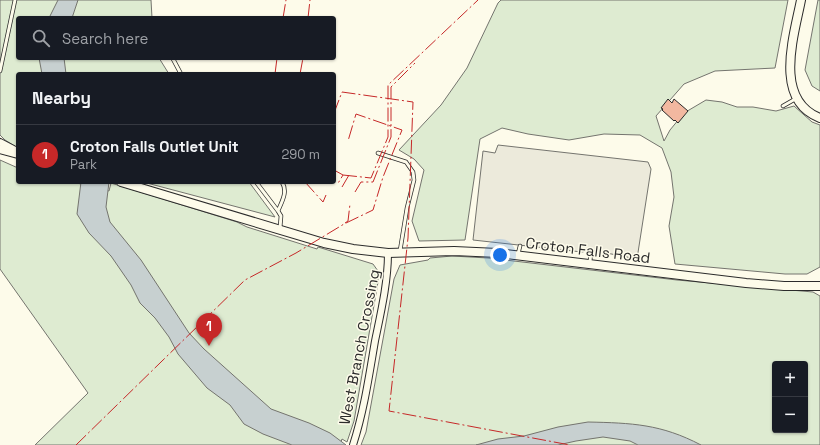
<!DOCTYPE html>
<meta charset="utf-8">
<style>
:root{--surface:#171b24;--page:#20242c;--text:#f1f3f6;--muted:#9ea1a6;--line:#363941;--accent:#c62828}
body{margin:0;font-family:"Space Grotesk",sans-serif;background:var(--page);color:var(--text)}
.controls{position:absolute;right:12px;bottom:12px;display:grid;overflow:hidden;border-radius:4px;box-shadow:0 1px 3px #0004}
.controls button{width:36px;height:36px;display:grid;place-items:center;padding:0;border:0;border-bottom:1px solid var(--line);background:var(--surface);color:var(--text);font:20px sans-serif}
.you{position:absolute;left:500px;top:255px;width:14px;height:14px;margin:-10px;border:3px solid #fff;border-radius:50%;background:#1a73e8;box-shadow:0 0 0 6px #1a73e833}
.badge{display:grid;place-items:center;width:26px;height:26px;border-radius:50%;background:var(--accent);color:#fff;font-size:13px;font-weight:700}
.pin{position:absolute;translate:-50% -33px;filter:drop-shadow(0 1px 2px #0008)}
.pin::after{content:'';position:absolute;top:21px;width:14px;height:12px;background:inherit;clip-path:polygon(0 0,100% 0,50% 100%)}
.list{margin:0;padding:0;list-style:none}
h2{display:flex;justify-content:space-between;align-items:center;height:52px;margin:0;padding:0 16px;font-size:17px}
h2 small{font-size:13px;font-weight:400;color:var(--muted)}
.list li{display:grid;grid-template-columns:26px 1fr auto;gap:12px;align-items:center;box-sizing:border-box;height:60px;padding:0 16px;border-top:1px solid var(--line)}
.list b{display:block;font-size:15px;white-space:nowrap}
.list p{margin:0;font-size:13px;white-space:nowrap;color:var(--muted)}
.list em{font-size:13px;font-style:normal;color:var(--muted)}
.icon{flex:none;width:22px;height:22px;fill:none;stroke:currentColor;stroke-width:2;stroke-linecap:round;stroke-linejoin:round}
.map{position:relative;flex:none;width:820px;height:445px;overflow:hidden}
.search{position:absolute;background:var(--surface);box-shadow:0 1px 3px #0004;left:16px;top:16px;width:320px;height:44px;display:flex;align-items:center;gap:10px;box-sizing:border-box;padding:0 14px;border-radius:4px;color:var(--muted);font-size:15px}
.panel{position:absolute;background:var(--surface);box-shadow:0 1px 3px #0004;left:16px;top:72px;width:320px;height:112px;border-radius:4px}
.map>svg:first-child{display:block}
.green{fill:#deebd1;stroke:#74746e;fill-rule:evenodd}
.parking{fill:#eceadb;stroke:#74746e}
.water{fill:#c7d0d0;stroke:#74746e}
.building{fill:#f2b8a0;stroke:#2b2b2b}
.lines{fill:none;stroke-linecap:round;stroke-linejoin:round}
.service-casing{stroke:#2b2b2b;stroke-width:4.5}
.minor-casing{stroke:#2b2b2b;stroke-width:8}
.tertiary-casing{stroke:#2b2b2b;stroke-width:10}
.service{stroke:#fdfbea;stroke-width:3}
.minor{stroke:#fdfbea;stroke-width:6}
.tertiary{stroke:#fdfbea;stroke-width:8}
.power{stroke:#c62828;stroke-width:1;stroke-dasharray:14 3 2 3;stroke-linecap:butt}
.labels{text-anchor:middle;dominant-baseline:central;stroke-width:3;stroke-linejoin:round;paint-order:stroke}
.street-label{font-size:15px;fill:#2b2b2b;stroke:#fdfbea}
</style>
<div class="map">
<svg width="820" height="445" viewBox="0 0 820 445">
<rect width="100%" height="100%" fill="#fdfbea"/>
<!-- green -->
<path class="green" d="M 0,0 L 151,0 L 152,18 L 18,18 L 18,58 L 159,58 L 169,74 L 18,74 L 18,148 L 5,140 L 0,135 Z
M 501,0 L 788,0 L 775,68 L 715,71 L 684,84 L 656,116 L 664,141 L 670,130 L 684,113 L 706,100 L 722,102 L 737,107 L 753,107 L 776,111 L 794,106 L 812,122 L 820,125 L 820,267 L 807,274 L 785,274 L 675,264 L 669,226 L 674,197 L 671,172 L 662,148 L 640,135 L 604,134 L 569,140 L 528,134 L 502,128 L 480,139 L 465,240 L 419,241 L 412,221 L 424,170 L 414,159 L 399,150 L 441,105 L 467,68 L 498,3 Z
M 818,0 L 820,0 L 820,91 L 812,86 L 805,70 Z
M 0,160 L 18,168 L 18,182 L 73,182 L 109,191 L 111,183 L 237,222 L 247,227 L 317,249 L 318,247 L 373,264 L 378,271 L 378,282 L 354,421 L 347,442 L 342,439 L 340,445 L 35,445 L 88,393 L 0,269 Z
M 143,182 L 249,182 L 275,217 Z
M 452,256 L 488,258 L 677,280 L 813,292 L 820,296 L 820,445 L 361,445 L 366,432 L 394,279 L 400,265 L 428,260 L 430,258 ZM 775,364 L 805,364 L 805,430 L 775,430 Z"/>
<!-- parking -->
<path class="parking" d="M 498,145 L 648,162 L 651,169 L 637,259 L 591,250 L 582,252 L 473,240 L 483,151 L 495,153 Z"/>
<!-- water -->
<path class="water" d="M 58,0 L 78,0 L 72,18 L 49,18 Z
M 39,58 L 64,58 L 66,74 L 42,74 Z
M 81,182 L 109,182 L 106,207 L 110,222 L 141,260 L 189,333 L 204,349 L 271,409 L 309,423 L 330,433 L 346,445 L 292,445 L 263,434 L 244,424 L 230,405 L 207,388 L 178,354 L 169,337 L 155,318 L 140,303 L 131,285 L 111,256 L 89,233 L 77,214 Z
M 588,422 C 632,423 661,424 701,445 L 638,445 L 630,441 L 603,437 L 576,441 L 558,445 L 476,445 L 498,439 L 524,436 L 558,427 Z"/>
<!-- building -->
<path class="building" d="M 668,99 L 672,103 L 674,99 L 688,111 L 678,123 L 675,120 L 674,121 L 662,110 L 663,109 L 661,108 Z"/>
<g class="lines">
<defs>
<path id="service" d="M 173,59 L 181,74
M 0,71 L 15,0
M 783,106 L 797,98
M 378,153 L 406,162 L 413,172 L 414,180 L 407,208 L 400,251
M 256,182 L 278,211 L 281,216 L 280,228
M 278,211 C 282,201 288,192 282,182
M 518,254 L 520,246
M 590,262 L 591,250"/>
<path id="minor" d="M 0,142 L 17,151
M 353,445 C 364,411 369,376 375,341 C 381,312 388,282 388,253"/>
<path id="tertiary" d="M 801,0 C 794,36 773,100 820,118
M 0,149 L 18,154
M 121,182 L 324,243 L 353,249 L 388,253 L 454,251 L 498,253 L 746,283 L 784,286 L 820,286"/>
</defs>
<!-- service casing -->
<use href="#service" class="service-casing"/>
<!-- minor casing -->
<use href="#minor" class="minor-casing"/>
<!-- tertiary casing -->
<use href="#tertiary" class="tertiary-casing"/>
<!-- service -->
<use href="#service" class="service"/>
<!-- minor -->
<use href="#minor" class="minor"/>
<!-- tertiary -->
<use href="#tertiary" class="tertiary"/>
<!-- power -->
<path class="power" d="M 283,18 L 286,0
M 308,18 L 310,0
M 275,74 L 277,58
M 300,74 L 303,58
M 334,113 L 342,92 L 413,102 L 408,238 L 389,411 L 570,445
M 334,170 L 343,175 L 337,185
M 343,175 L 371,178 L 388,137 L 388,85 L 478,0
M 305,182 L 323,202 L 326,195
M 331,184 L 332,182
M 342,187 L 349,175
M 355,192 L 361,182 L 373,182 L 391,137 L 391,87 L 415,63
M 345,223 L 348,221 L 350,204
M 76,445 L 245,280 L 296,253 L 344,224 L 373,210 L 383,177 L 402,130 L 356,114 L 348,141"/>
</g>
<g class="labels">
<!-- street labels -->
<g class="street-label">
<text transform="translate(588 250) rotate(7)">Croton Falls Road</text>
<text transform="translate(359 347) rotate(-79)">West Branch Crossing</text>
</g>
</g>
</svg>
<div class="controls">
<button>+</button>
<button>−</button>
</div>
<div class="you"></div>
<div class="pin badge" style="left:209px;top:346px">1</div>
<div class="search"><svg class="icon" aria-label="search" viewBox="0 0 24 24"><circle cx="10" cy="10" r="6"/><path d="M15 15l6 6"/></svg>Search here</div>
<section class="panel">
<h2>Nearby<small></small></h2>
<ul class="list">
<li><span class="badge">1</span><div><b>Croton Falls Outlet Unit</b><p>Park</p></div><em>290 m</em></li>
</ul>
</section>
</div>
